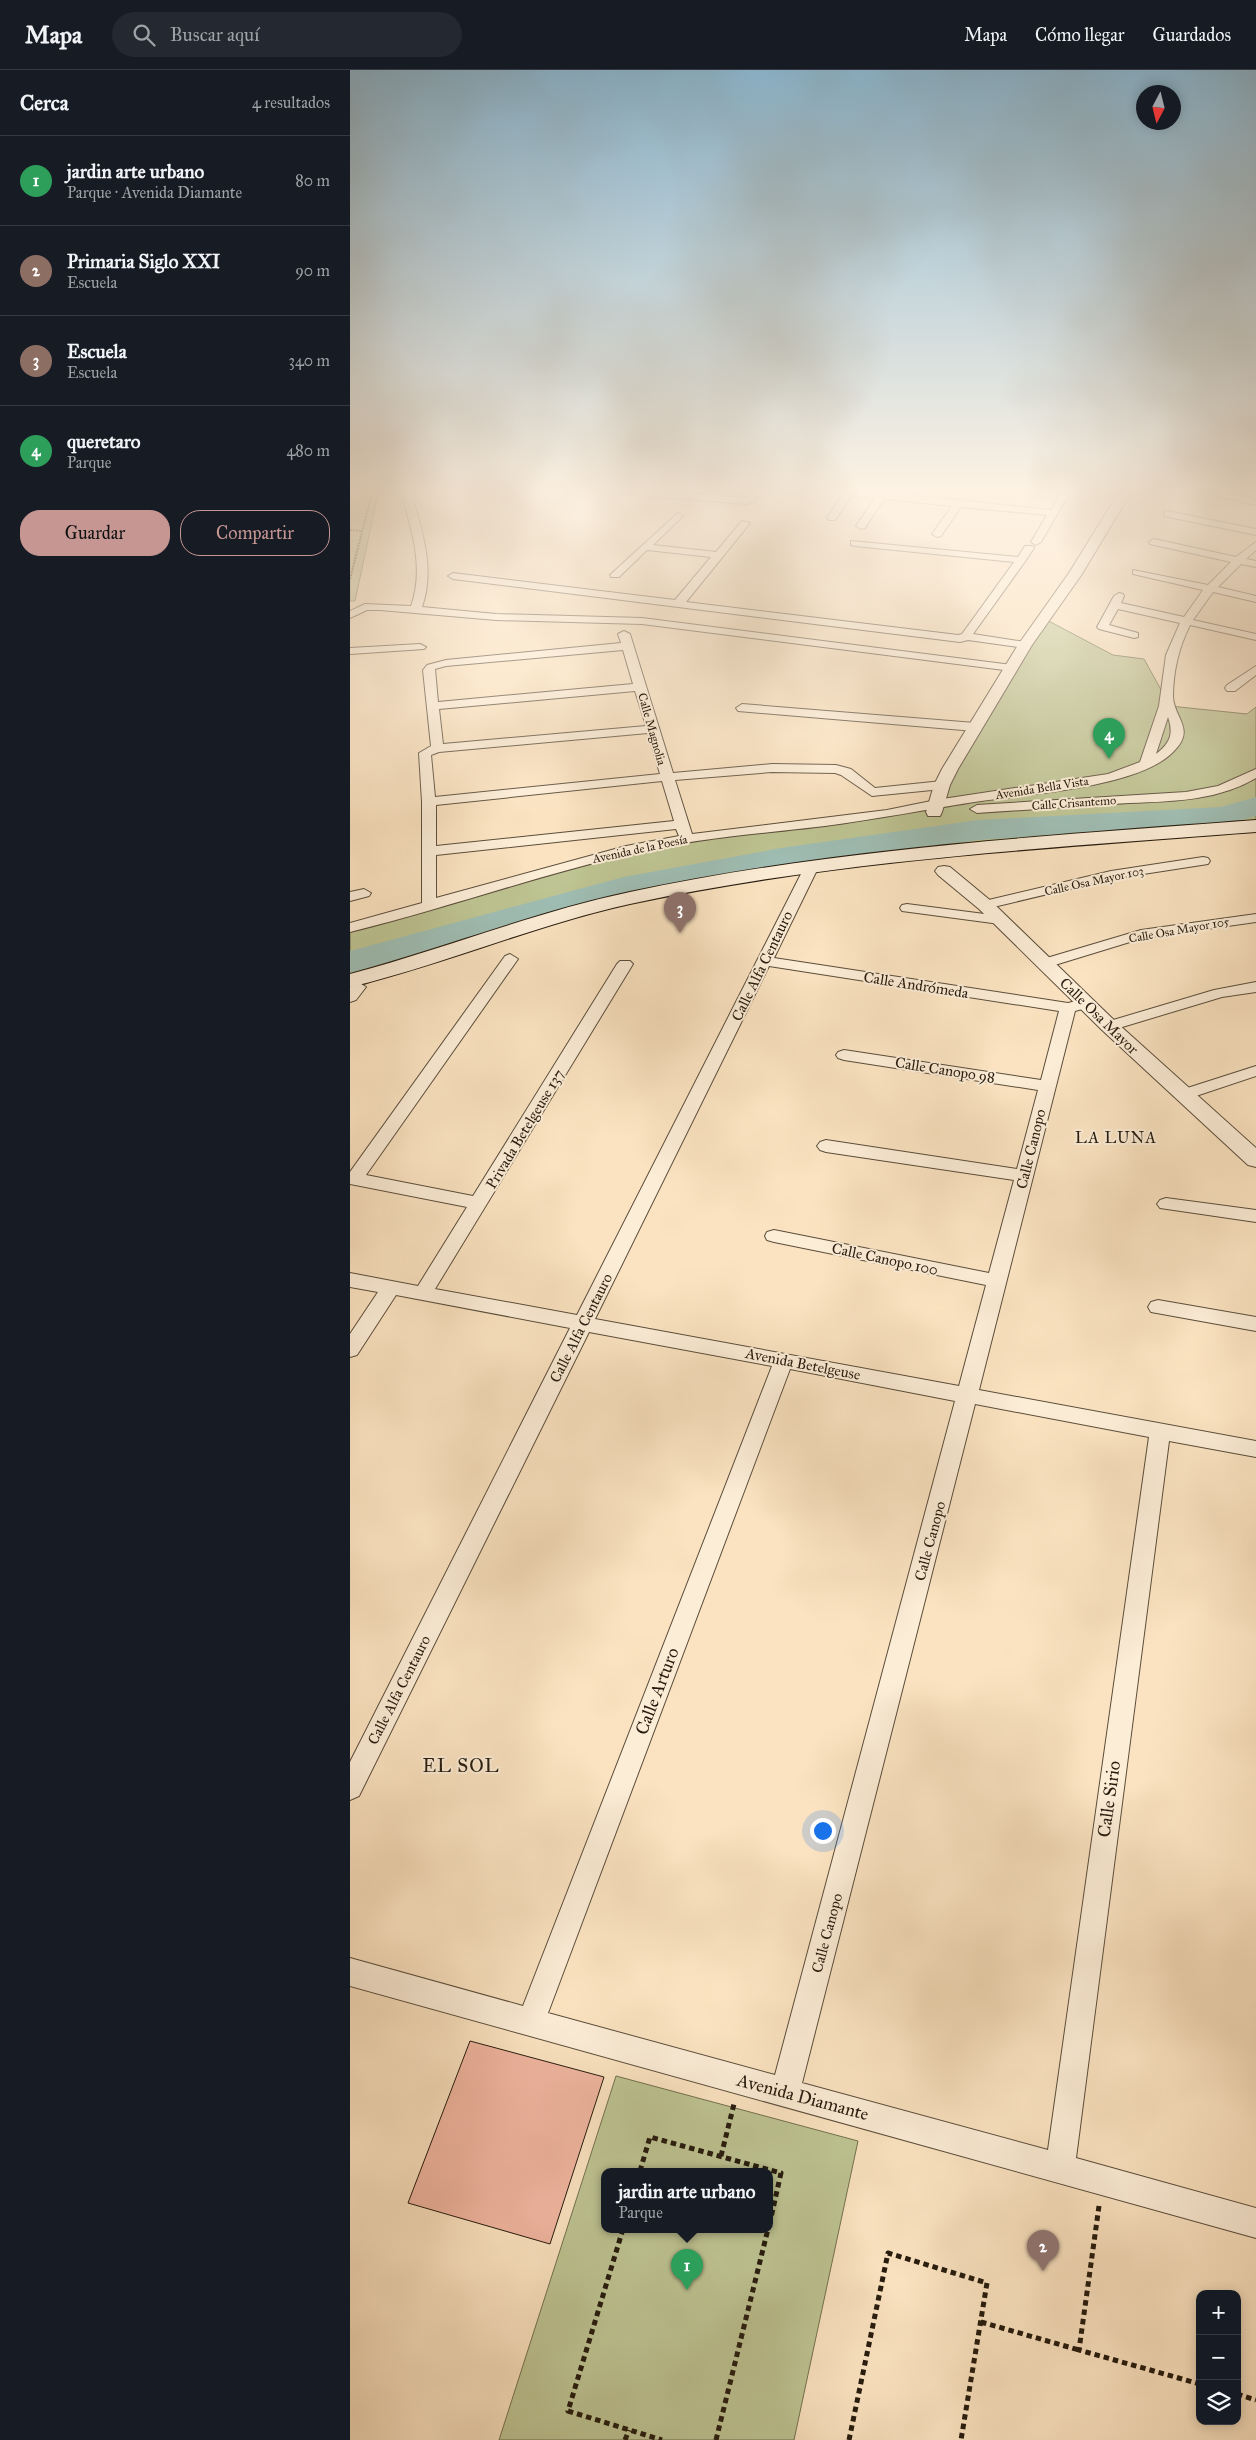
<!DOCTYPE html>
<html lang="es">
<meta charset="utf-8">
<style>
:root{--surface:#171b24;--page:#242831;--text:#f1f3f6;--muted:#9ea1a6;--line:#363941;--accent:#c59692}
body{margin:0;font-family:"IM FELL Great Primer",serif;background:var(--page);color:var(--text)}
.controls{position:absolute;right:15px;bottom:15px;display:grid;overflow:hidden;border-radius:10px;box-shadow:0 2px 12px #0003}
.controls button{width:45px;height:45px;display:grid;place-items:center;padding:0;border:0;border-bottom:1px solid var(--line);background:var(--surface);color:var(--text);font:25px sans-serif}
.compass{position:absolute;left:786px;top:15px;width:45px;height:45px;border-radius:50%;background:var(--surface);box-shadow:0 2px 12px #0003;rotate:187deg}
.you{position:absolute;left:472px;top:1760px;width:18px;height:18px;margin:-12px;border:4px solid #fff;border-radius:50%;background:#1a73e8;box-shadow:0 0 0 8px #1a73e833}
.badge{display:grid;place-items:center;width:32px;height:32px;border-radius:50%;background:var(--accent);color:#fff;font-size:16px;font-weight:700}
.pin{position:absolute;translate:-50% -41px;filter:drop-shadow(0 1px 2px #0008)}
.pin::after{content:'';position:absolute;top:26px;width:18px;height:15px;background:inherit;clip-path:polygon(0 0,100% 0,50% 100%)}
.popup{position:absolute;left:251px;top:2098px;width:172px;height:65px;box-sizing:border-box;display:grid;place-content:center;border-radius:10px;background:var(--surface);filter:drop-shadow(0 1px 4px #0005);font-size:16px;white-space:nowrap;color:var(--muted)}
.popup b{font-size:19px;color:var(--text)}
.popup::after{content:'';position:absolute;left:50%;top:100%;margin-left:-10px;border:10px solid transparent;border-top-color:var(--surface)}
.list{margin:0;padding:0;list-style:none}
h2{display:flex;justify-content:space-between;align-items:center;height:65px;margin:0;padding:0 20px;font-size:21px}
h2 small{font-size:16px;font-weight:400;color:var(--muted)}
.list li{display:grid;grid-template-columns:32px 1fr auto;gap:15px;align-items:center;box-sizing:border-box;height:90px;padding:0 20px;border-top:1px solid var(--line)}
.list b{display:block;font-size:19px;white-space:nowrap}
.list p{margin:0;font-size:16px;white-space:nowrap;color:var(--muted)}
.list em{font-size:16px;font-style:normal;color:var(--muted)}
.actions{display:flex;gap:10px;padding:15px 20px}
.actions a{flex:1;padding:11px 0;border:1px solid var(--accent);border-radius:20px;text-align:center;font-size:18px;color:var(--accent)}
.actions .main{background:var(--accent);color:#111}
.icon{flex:none;width:28px;height:28px;fill:none;stroke:currentColor;stroke-width:2;stroke-linecap:round;stroke-linejoin:round}
.map{position:relative;flex:none;width:906px;height:2370px;overflow:hidden}
header{display:flex;align-items:center;gap:30px;box-sizing:border-box;height:70px;padding:0 25px;background:var(--surface);border-bottom:1px solid var(--line)}
header strong{font-size:24px}
nav{display:flex;gap:28px;margin-inline-start:auto;font-size:18px}
.search{width:350px;height:45px;background:var(--page);display:flex;align-items:center;gap:12px;box-sizing:border-box;padding:0 18px;border-radius:28px;color:var(--muted);font-size:19px}
main{display:flex}
aside{flex:1;background:var(--surface)}
.map>svg:first-child{display:block}
.green{fill:#bec493;stroke:#727050;fill-rule:evenodd}
.lines{fill:none;stroke-linecap:round;stroke-linejoin:round}
.river{fill:#9fbeb4;fill-rule:evenodd}
.building{fill:#f1b6a1;stroke:#261b0e}
.minor-casing{stroke:#5b4d3b;stroke-width:2}
.tertiary-casing{stroke:#5b4d3b;stroke-width:2}
.secondary-casing{stroke:#261b0e;stroke-width:2}
.path-far1{stroke:#261b0e;stroke-width:2;stroke-dasharray:2 1;stroke-linecap:butt}
.path{stroke:#261b0e;stroke-width:5;stroke-dasharray:5.5 4;stroke-linecap:butt}
.minor{fill:#fcedd7;fill-rule:evenodd}
.tertiary{fill:#fcedd7;fill-rule:evenodd}
.secondary{fill:#fcedd7;fill-rule:evenodd}
.labels{text-anchor:middle;dominant-baseline:central;stroke-width:4;stroke-linejoin:round;paint-order:stroke}
.far-street-label{font-size:12px;fill:#261b0e;stroke:#fcedd7}
.street-label{font-size:15px;fill:#261b0e;stroke:#fcedd7}
.neighbourhood-label{font-size:16px;letter-spacing:1px;fill:#261b0e;stroke:#fcedd7}
.near-street-label{font-size:18px;fill:#261b0e;stroke:#fcedd7}
.near-neighbourhood-label{font-size:19px;letter-spacing:1px;fill:#261b0e;stroke:#fcedd7}
</style>
<header>
<strong>Mapa</strong>
<div class="search"><svg class="icon" aria-label="search" viewBox="0 0 24 24"><circle cx="10" cy="10" r="6"/><path d="M15 15l6 6"/></svg>Buscar aquí</div>
<nav><a>Mapa</a><a>Cómo llegar</a><a>Guardados</a></nav>
</header>
<main>
<aside>
<h2>Cerca<small>4 resultados</small></h2>
<ul class="list">
<li><span class="badge" style="background:#2e9e5b">1</span><div><b>jardin arte urbano</b><p>Parque · Avenida Diamante</p></div><em>80 m</em></li>
<li><span class="badge" style="background:#8d6e63">2</span><div><b>Primaria Siglo XXI</b><p>Escuela</p></div><em>90 m</em></li>
<li><span class="badge" style="background:#8d6e63">3</span><div><b>Escuela</b><p>Escuela</p></div><em>340 m</em></li>
<li><span class="badge" style="background:#2e9e5b">4</span><div><b>queretaro</b><p>Parque</p></div><em>480 m</em></li>
</ul>
<div class="actions"><a class="main">Guardar</a><a>Compartir</a></div>
</aside>
<div class="map">
<svg width="906" height="2370" viewBox="0 0 906 2370">
<rect width="100%" height="100%" fill="#fbe3c1"/>
<filter id="stains"><feTurbulence type="fractalNoise" baseFrequency=".004" numOctaves="4"/><feColorMatrix values="0 0 0 0 .2 0 0 0 0 .09 0 0 0 0 .02 0 0 0 .5 -.17"/></filter>
<radialGradient id="worn" r=".72"><stop offset=".6" stop-color="#630" stop-opacity="0"/><stop offset="1" stop-color="#630" stop-opacity=".3"/></radialGradient>
<!-- green -->
<path class="green" d="M 0,419 L 29,419 L 5,531 L 0,531 Z
M 693,548 L 763,585 L 794,589 L 820,636 L 897,644 L 906,637 L 906,755 L 616,779 L 280,828 L 138,868 L 0,920 L 0,857 L 155,813 L 336,769 L 586,734 Z
M 266,2006 L 508,2071 L 444,2370 L 149,2370 ZM 420,2101 L 420,2159 L 255,2159 L 255,2101 Z"/>
<g class="lines">
<!-- river -->
<path class="river" d="M 906,727 L 906,746 L 873,755 L 628,770 L 431,798 L 278,826 L 70,885 L 0,903 L 0,881 L 274,807 L 431,778 L 628,750 L 871,737 Z"/>
</g>
<!-- building -->
<path class="building" d="M 120,1971 L 254,2007 L 200,2174 L 58,2133 Z"/>
<g class="lines">
<defs>
<path id="minor" d="M 50,419 L 60,419 C 71,458 86,498 72,537 L 146,544 L 292,548 L 662,595 L 668,598 L 662,601 L 292,554 L 146,550 L 30,540 L 17,540 L 0,548 L 0,541 L 15,534 L 61,536 C 75,498 61,457 50,419 Z
M 241,419 L 288,419 L 395,428 L 392,419 L 402,419 L 406,430 L 398,434 L 245,422 Z
M 499,419 L 701,440 L 713,419 L 722,419 L 691,472 L 686,475 L 681,472 L 697,445 L 611,437 L 591,466 L 587,467 L 582,464 L 602,436 L 534,429 L 515,458 L 511,459 L 506,456 L 525,428 L 502,425 L 485,450 L 479,450 L 477,448 L 494,422 Z
M 821,419 L 831,419 L 825,424 L 822,423 Z
M 837,419 L 858,419 L 906,429 L 906,435 Z
M 817,441 L 906,459 L 906,465 L 814,446 L 814,442 Z
M 328,443 L 333,446 L 331,448 L 303,475 L 366,482 L 392,451 L 400,453 L 336,532 L 608,565 L 612,564 L 664,492 L 505,476 L 501,475 L 501,471 L 668,487 L 675,476 L 683,476 L 684,478 L 676,490 L 623,564 L 675,572 L 681,575 L 675,578 L 618,570 L 610,572 L 103,509 L 98,506 L 103,503 L 325,530 L 361,487 L 297,480 L 269,507 L 261,507 L 260,505 Z
M 804,469 L 886,487 L 906,472 L 906,480 L 896,489 L 906,491 L 906,497 L 891,494 L 868,517 L 906,526 L 906,532 L 863,522 L 843,550 L 906,564 L 906,570 L 840,555 C 829,577 823,602 823,627 C 824,648 846,659 824,681 C 791,717 680,724 631,731 C 579,739 528,749 475,756 C 410,764 344,768 280,784 C 185,806 94,839 0,862 L 0,853 L 72,833 L 72,732 L 69,683 L 81,676 L 73,600 L 77,595 L 96,590 L 271,573 L 268,564 L 274,561 L 280,564 L 323,703 L 422,694 L 486,695 L 501,699 L 525,718 L 592,711 L 599,715 L 592,719 L 522,726 L 491,705 L 485,703 L 422,702 L 325,710 L 342,764 L 537,740 L 586,730 L 758,704 L 790,692 L 809,636 L 816,585 L 830,553 L 768,539 L 759,555 L 788,563 L 788,567 L 784,568 L 749,559 L 747,557 L 764,526 L 769,523 L 773,524 L 774,526 L 771,533 L 834,547 L 853,520 L 783,504 L 783,500 L 858,515 L 881,492 L 800,474 L 799,472 ZM 273,580 L 283,614 L 88,632 L 85,599 L 96,596 ZM 285,621 L 296,656 L 93,674 L 89,639 ZM 818,647 C 824,664 820,673 806,684 ZM 298,663 L 310,704 L 85,727 L 81,685 L 89,682 ZM 312,711 L 324,751 L 86,776 L 86,735 ZM 326,759 L 329,766 L 276,776 L 86,828 L 86,785 Z
M 70,574 L 76,577 L 74,579 L 0,584 L 0,578 Z
M 906,596 L 906,605 L 885,621 L 877,621 L 875,618 L 877,615 Z
M 392,634 L 625,653 L 631,657 L 625,661 L 388,641 L 386,638 Z
M 906,699 L 906,708 C 862,734 810,731 761,734 C 716,737 672,740 627,743 L 620,739 L 627,735 L 836,722 L 868,716 Z
M 853,787 L 858,788 L 860,791 L 858,794 L 761,809 L 635,839 L 628,835 L 630,832 L 761,801 Z
M 461,794 L 468,798 L 424,888 L 718,933 L 730,930 L 738,935 L 736,938 L 725,941 L 629,1320 L 906,1371 L 906,1387 L 819,1371 L 726,2088 L 906,2138 L 906,2168 L 0,1916 L 0,1888 L 173,1936 L 422,1296 L 239,1262 L 9,1726 L 0,1730 L 0,1692 L 220,1258 L 46,1225 L 7,1285 L 0,1287 L 0,1264 L 28,1222 L 0,1217 L 0,1203 L 68,1216 L 117,1137 L 0,1114 L 0,1102 L 155,886 L 160,884 L 168,889 L 16,1105 L 123,1126 L 267,894 L 270,891 L 280,891 L 283,894 L 85,1219 L 227,1245 L 454,798 ZM 419,896 L 709,941 L 691,1010 L 494,980 L 488,982 L 486,985 L 488,988 L 494,990 L 688,1020 L 667,1099 L 476,1070 L 470,1072 L 467,1076 L 470,1080 L 476,1082 L 664,1110 L 639,1203 L 424,1160 L 417,1162 L 415,1166 L 417,1170 L 424,1172 L 636,1215 L 609,1316 L 245,1249 ZM 440,1299 L 605,1331 L 425,2005 L 198,1943 ZM 625,1334 L 799,1367 L 698,2080 L 452,2013 Z
M 14,819 L 21,823 L 19,826 L 0,831 L 0,822 Z
M 557,834 L 650,846 L 657,850 L 650,854 L 552,841 L 550,838 L 552,835 Z
M 906,844 L 906,852 L 793,868 L 695,898 L 687,893 L 690,890 L 791,860 Z
M 8,912 L 16,917 L 6,930 L 0,932 L 0,917 Z
M 906,912 L 906,922 L 872,927 L 759,961 L 751,956 L 753,953 L 864,920 Z
M 906,996 L 906,1006 L 834,1030 L 828,1029 L 826,1025 L 828,1021 Z
M 816,1128 L 906,1140 L 906,1152 L 810,1138 L 807,1134 L 810,1130 Z
M 808,1230 L 906,1247 L 906,1261 L 801,1242 L 798,1237 L 801,1232 Z"/>
<path id="tertiary" d="M 771,419 L 783,419 L 732,504 L 682,575 L 608,699 L 600,715 L 592,742 L 590,746 L 578,746 L 576,742 L 584,715 L 592,699 L 668,575 L 719,503 Z
M 594,796 L 600,797 L 641,831 L 766,952 L 906,1078 L 906,1097 L 898,1095 L 752,960 L 629,839 L 588,805 L 585,801 L 588,797 Z"/>
<path id="secondary" d="M 906,750 L 906,762 C 697,778 485,790 280,834 C 185,855 95,894 0,917 L 0,904 C 94,879 185,842 280,822 C 486,778 697,766 906,750 Z"/>
</defs>
<!-- minor casing -->
<use href="#minor" class="minor-casing"/>
<!-- tertiary casing -->
<use href="#tertiary" class="tertiary-casing"/>
<!-- secondary casing -->
<use href="#secondary" class="secondary-casing"/>
<!-- path-far1 -->
<path class="path-far1" d="M 0,460 L 12,461
M 0,509 L 23,419"/>
<!-- path -->
<path class="path" d="M 371,2086 L 384,2034
M 290,2101 L 300,2067 L 431,2103 L 420,2152
M 749,2136 L 729,2280 L 850,2314
M 273,2159 L 218,2341 L 312,2370
M 631,2252 L 729,2280
M 887,2324 L 906,2330
M 275,2370 L 279,2360
M 366,2370 L 418,2159
M 499,2370 L 538,2183 L 637,2213 L 611,2370"/>
<!-- minor -->
<use href="#minor" class="minor"/>
<!-- tertiary -->
<use href="#tertiary" class="tertiary"/>
<!-- secondary -->
<use href="#secondary" class="secondary"/>
</g>
<!-- sky -->
<linearGradient id="sky" x2="0" y2="1"><stop stop-color="#8bb8d3"/><stop offset="0.56" stop-color="#fdf2e3"/><stop offset="1" stop-color="#fdf2e3" stop-opacity="0"/></linearGradient>
<rect width="906" height="751" fill="url(#sky)"/>
<g class="labels">
<!-- far-street labels -->
<g class="far-street-label">
<text transform="translate(302 659) rotate(74)">Calle Magnolia</text>
<text transform="translate(692 718) rotate(-9)">Avenida Bella Vista</text>
<text transform="translate(724 733) rotate(-4)">Calle Crisantemo</text>
<text transform="translate(290 779) rotate(-12)">Avenida de la Poesía</text>
<text transform="translate(744 811) rotate(-12)">Calle Osa Mayor 103</text>
<text transform="translate(829 860) rotate(-10)">Calle Osa Mayor 105</text>
</g>
<!-- street labels -->
<g class="street-label">
<text transform="translate(412 896) rotate(-64)">Calle Alfa Centauro</text>
<text transform="translate(566 915) rotate(9)">Calle Andrómeda</text>
<text transform="translate(749 946) rotate(44)">Calle Osa Mayor</text>
<text transform="translate(595 1000) rotate(9)">Calle Canopo 98</text>
<text transform="translate(175 1059) rotate(-59)">Privada Betelgeuse 137</text>
<text transform="translate(681 1079) rotate(-76)">Calle Canopo</text>
<text transform="translate(535 1189) rotate(12)">Calle Canopo 100</text>
<text transform="translate(231 1258) rotate(-63)">Calle Alfa Centauro</text>
<text transform="translate(453 1294) rotate(11)">Avenida Betelgeuse</text>
<text transform="translate(580 1471) rotate(-75)">Calle Canopo</text>
<text transform="translate(49 1620) rotate(-63)">Calle Alfa Centauro</text>
<text transform="translate(477 1863) rotate(-75)">Calle Canopo</text>
</g>
<!-- neighbourhood labels -->
<g class="neighbourhood-label">
<text x="766" y="1067">LA LUNA</text>
</g>
<!-- near-street labels -->
<g class="near-street-label">
<text transform="translate(307 1621) rotate(-69)">Calle Arturo</text>
<text transform="translate(759 1729) rotate(-82)">Calle Sirio</text>
<text transform="translate(453 2027) rotate(15)">Avenida Diamante</text>
</g>
<!-- near-neighbourhood labels -->
<g class="near-neighbourhood-label">
<text x="111" y="1695">EL SOL</text>
</g>
</g>
<rect width="100%" height="100%" filter="url(#stains)"/>
<rect width="100%" height="100%" fill="url(#worn)"/>
</svg>
<div class="controls">
<button>+</button>
<button>−</button>
<button><svg class="icon" aria-label="layers" viewBox="0 0 24 24"><path d="M12 4l9 5-9 5-9-5zM3 14l9 5 9-5"/></svg></button>
</div>
<svg class="compass" viewBox="-18 -18 36 36"><path d="M0-13l5 13h-10z" fill="#e53935"/><path d="M0 13l5-13h-10z" fill="#9ea1a6"/></svg>
<div class="you"></div>
<div class="pin badge" style="left:337px;top:2220px;background:#2e9e5b">1</div>
<div class="popup"><b>jardin arte urbano</b>Parque</div>
<div class="pin badge" style="left:693px;top:2201px;background:#8d6e63">2</div>
<div class="pin badge" style="left:330px;top:863px;background:#8d6e63">3</div>
<div class="pin badge" style="left:759px;top:689px;background:#2e9e5b">4</div>
</div>
</main>
